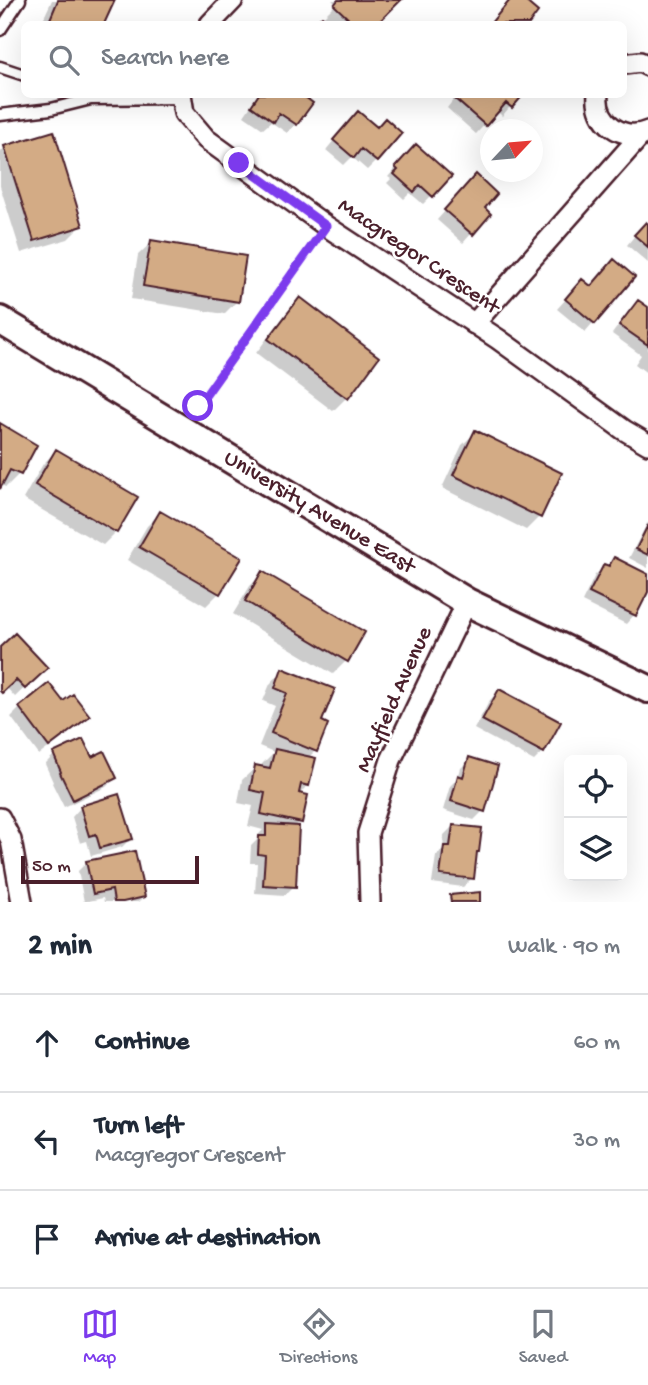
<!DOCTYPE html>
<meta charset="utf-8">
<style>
:root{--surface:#fff;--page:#f2f2f3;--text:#1f2937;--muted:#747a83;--line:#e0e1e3;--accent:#7c3aed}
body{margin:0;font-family:"Gochi Hand",sans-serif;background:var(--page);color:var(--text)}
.controls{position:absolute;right:21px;bottom:21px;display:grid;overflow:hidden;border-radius:10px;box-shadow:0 7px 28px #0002}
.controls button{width:63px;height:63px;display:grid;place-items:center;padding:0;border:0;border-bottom:2px solid var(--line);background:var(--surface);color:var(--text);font:35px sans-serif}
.compass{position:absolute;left:480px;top:119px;width:63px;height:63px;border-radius:50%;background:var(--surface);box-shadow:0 7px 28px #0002;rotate:64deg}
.scale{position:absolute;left:21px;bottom:18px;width:178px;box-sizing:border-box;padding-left:7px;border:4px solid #4a1f2b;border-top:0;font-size:19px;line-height:24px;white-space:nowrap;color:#4a1f2b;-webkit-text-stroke:5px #fff;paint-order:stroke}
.stop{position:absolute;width:21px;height:21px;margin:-16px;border:5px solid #7c3aed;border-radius:50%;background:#fff}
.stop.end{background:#7c3aed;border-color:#fff;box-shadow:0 2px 7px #0008}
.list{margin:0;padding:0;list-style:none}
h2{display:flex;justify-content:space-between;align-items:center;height:91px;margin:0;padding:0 28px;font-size:30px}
h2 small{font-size:23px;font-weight:400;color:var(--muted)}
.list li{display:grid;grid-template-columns:46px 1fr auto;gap:21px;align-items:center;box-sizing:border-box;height:98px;padding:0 28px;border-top:2px solid var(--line)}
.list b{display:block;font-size:26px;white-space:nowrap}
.list p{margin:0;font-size:23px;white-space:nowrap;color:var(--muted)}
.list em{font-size:23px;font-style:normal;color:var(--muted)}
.icon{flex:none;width:38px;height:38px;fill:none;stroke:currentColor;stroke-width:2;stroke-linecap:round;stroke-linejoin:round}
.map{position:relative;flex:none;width:648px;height:902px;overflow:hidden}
.search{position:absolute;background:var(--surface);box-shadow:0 7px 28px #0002;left:21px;right:21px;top:21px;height:77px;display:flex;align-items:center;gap:18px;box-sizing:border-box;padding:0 24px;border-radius:10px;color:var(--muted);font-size:26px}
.sheet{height:385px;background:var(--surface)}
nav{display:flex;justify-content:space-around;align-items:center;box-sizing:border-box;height:98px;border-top:2px solid var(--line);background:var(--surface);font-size:19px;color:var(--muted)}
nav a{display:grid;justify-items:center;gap:4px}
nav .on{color:var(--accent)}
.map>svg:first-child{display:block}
.shadow{fill:#0003}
.building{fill:#d3ab85;stroke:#4a1f2b;stroke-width:2}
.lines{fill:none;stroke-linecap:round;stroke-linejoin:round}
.lane-casing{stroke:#4a1f2b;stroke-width:15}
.street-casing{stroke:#4a1f2b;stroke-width:24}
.secondary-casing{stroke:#4a1f2b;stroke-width:32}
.path{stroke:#4a1f2b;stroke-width:4.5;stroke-dasharray:5 5;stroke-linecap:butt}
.lane{stroke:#fff;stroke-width:10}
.street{stroke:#fff;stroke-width:19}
.secondary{stroke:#fff;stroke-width:26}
.route{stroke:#7c3aed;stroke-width:9}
.labels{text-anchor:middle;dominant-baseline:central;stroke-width:5;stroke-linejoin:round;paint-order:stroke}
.street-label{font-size:23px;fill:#4a1f2b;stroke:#fff}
</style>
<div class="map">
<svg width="648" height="902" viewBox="0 0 648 902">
<rect width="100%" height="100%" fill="#fff"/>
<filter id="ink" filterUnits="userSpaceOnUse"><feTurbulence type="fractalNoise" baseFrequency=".0143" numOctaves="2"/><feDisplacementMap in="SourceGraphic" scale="14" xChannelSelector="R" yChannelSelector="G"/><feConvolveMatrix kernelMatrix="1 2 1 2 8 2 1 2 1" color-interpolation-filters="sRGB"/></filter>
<g filter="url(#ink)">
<!-- shadow -->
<path class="shadow" d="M 52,0 L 113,0 L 103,24 L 41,24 Z
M 332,0 L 399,0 L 375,24 L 316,24 L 336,4 Z
M 259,94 L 298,94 L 310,103 L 296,124 L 287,133 L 271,122 L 263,129 L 244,116 Z
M 458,94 L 521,94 L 502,116 L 497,111 L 476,134 L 447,108 Z
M 349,122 L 376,161 L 367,170 L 352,157 L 344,165 L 326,150 Z
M 5,147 L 81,226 L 68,239 L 21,253 L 0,186 L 0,153 Z
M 407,155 L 432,195 L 423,204 L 410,193 L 404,199 L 387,183 L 391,179 L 388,177 Z
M 468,185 L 482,208 L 489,214 L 463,243 L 437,220 Z
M 648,226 L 648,263 L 627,245 L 637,233 Z
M 152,242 L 237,301 L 224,314 L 131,299 L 138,255 Z
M 632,277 L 585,332 L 557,309 L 574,290 L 591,288 Z
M 300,299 L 346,398 L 333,411 L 256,353 L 287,312 Z
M 638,302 L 648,309 L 648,374 L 635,364 L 641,355 L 612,334 L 629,311 Z
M 0,425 L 19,474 L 6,487 L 0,485 Z
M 476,432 L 539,517 L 526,530 L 442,488 L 462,445 Z
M 56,451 L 116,532 L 103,545 L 23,499 L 43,464 Z
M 160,513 L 219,593 L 206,606 L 127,560 L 147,526 Z
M 648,522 L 648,568 L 629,558 Z
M 614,559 L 648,576 L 648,588 L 634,615 L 626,624 L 582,602 L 595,575 Z
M 263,573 L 363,633 L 346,661 L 333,674 L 233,614 L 250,586 Z
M 0,649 L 45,668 L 15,697 L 6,687 L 0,693 Z
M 283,670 L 320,722 L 315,751 L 308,758 L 308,785 L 298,795 L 300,822 L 294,827 L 294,886 L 285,895 L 255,893 L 257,863 L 250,863 L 251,846 L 258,839 L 258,835 L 263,830 L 248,826 L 253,806 L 238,803 L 242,780 L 256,767 L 261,768 L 262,764 L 274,752 L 259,746 L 275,706 L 263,701 L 270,684 Z
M 499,691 L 543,752 L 534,761 L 474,729 L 490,700 Z
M 63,704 L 88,716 L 79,725 L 39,755 L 11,717 L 20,708 Z
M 54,755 L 91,759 L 115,778 L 106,787 L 64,807 L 52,783 L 53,782 L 45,764 Z
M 470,759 L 483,811 L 474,820 L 443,810 L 450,786 L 458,778 L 461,768 Z
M 118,796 L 131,838 L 122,847 L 91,856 L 87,841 L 80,843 L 72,817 L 80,808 Z
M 453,826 L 472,878 L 463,887 L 432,883 L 436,856 L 443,849 L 444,835 Z
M 87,862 L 143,897 L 138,902 L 104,902 L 103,898 L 84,902 L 78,871 Z"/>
<!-- building -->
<path class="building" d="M 58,0 L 115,0 L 104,24 L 48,24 Z
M 338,0 L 401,0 L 377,24 L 354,24 L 334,5 Z
M 510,0 L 524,0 L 538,12 L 529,24 L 490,24 Z
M 322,16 L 331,24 L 314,24 Z
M 259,94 L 301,94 L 313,103 L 297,125 L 279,113 L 274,122 L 251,106 Z
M 457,94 L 524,94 L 512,108 L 506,103 L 486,126 L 454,98 Z
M 358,111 L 377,127 L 385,118 L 402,133 L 377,162 L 361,149 L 354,158 L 333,140 Z
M 54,131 L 83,226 L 34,241 L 4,146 Z
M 416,144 L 452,176 L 433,197 L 420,185 L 414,192 L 394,174 L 398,170 L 395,167 Z
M 476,174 L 497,194 L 485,208 L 491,214 L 473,235 L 444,210 Z
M 646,222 L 648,224 L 648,247 L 634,235 Z
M 151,240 L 246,256 L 239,302 L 143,286 Z
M 614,259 L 635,277 L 595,324 L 565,299 L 582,279 L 591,286 Z
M 300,297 L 379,357 L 348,399 L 268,339 Z
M 638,300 L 648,307 L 648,345 L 619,325 Z
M 0,423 L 37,445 L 21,475 L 10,470 L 0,489 Z
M 475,430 L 562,473 L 541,518 L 453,475 Z
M 56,449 L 138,497 L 117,533 L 35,485 Z
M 160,511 L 242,558 L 220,594 L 139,547 Z
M 648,525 L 648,555 L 636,549 Z
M 614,557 L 648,574 L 648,592 L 636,616 L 589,593 L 604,564 L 609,566 Z
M 262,571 L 365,632 L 348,662 L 245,601 Z
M 15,633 L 48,668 L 25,689 L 16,680 L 2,693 L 0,691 L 0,647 Z
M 282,668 L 335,689 L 322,721 L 328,724 L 317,752 L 271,733 L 287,693 L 275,688 Z
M 49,683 L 63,701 L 73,694 L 90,716 L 49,747 L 19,707 Z
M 499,689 L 561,722 L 544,753 L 482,720 Z
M 83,739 L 92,757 L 104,751 L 117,778 L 73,800 L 60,773 L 61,772 L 53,753 Z
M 275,749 L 316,758 L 309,786 L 301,784 L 299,793 L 308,795 L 302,823 L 261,814 L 265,793 L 250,790 L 255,765 L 270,768 Z
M 469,757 L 498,766 L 485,812 L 451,801 L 458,775 L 463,777 Z
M 119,794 L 133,839 L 100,848 L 96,834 L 89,836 L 80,806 Z
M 266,824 L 299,826 L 296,887 L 263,885 L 265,855 L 258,854 L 259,836 L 266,836 Z
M 453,825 L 482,828 L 479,852 L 477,852 L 474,879 L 440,875 L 444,846 L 450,846 Z
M 135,851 L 145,897 L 123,902 L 114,902 L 112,890 L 93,894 L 86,861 Z
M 480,892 L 480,902 L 451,902 L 450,895 Z"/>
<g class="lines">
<defs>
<path id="lane" d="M 0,30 L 20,0
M 0,67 L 24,75
M 0,115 L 51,109 L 91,99 L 181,98"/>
<path id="street" d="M 210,24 L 233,0
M 624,64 L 640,62 L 648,66
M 181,94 L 184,113 L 206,139 L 326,226 L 498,339 L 624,430 L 648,444
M 598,94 C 595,122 623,142 648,131
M 474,324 L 642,134
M 0,818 L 11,840 L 22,902
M 370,902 L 368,833 L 391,760 L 467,602"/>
<path id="secondary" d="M 0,320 L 467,602 L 648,689"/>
</defs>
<!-- lane casing -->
<use href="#lane" class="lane-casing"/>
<!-- street casing -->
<use href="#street" class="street-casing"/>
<!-- secondary casing -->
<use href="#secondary" class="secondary-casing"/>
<!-- path -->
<path class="path" d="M 198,406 L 315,241"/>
<!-- lane -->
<use href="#lane" class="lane"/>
<!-- street -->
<use href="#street" class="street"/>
<!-- secondary -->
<use href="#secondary" class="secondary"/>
</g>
</g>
<g class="lines" filter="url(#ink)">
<!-- route -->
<path class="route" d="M 198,406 L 326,226 L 239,163"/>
</g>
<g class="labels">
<!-- street labels -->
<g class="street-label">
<text transform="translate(418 257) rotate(34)">Macgregor Crescent</text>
<text transform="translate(319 513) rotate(31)">University Avenue East</text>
<text transform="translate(395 700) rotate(-66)">Mayfield Avenue</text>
</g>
</g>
</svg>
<div class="controls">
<button><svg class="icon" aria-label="locate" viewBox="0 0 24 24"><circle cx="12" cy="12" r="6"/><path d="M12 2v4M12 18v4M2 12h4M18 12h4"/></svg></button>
<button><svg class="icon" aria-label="layers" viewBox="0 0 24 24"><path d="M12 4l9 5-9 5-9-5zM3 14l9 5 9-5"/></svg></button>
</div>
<svg class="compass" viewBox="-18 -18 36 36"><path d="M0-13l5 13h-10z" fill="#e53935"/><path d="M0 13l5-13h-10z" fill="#747a83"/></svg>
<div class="scale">50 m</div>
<div class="stop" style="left:198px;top:406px"></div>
<div class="stop end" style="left:239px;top:163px"></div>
<div class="search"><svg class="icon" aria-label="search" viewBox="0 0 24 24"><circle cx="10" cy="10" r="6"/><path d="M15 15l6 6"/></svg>Search here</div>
</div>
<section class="sheet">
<h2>2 min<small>Walk · 90 m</small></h2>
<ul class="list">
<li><svg class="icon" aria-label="ahead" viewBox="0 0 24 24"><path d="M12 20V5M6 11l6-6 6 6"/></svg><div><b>Continue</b></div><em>60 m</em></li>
<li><svg class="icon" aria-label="left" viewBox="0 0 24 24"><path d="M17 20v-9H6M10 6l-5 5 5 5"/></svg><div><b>Turn left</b><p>Macgregor Crescent</p></div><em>30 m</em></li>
<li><svg class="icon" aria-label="arrive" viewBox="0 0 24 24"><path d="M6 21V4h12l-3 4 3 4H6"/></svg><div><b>Arrive at destination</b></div></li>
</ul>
</section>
<nav>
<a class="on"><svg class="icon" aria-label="map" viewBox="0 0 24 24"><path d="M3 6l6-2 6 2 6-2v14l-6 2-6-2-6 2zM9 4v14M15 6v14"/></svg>Map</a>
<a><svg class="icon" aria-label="directions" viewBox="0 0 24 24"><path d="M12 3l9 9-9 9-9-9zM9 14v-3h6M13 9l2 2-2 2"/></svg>Directions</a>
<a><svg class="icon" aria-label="saved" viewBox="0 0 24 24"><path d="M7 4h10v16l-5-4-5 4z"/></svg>Saved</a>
</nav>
